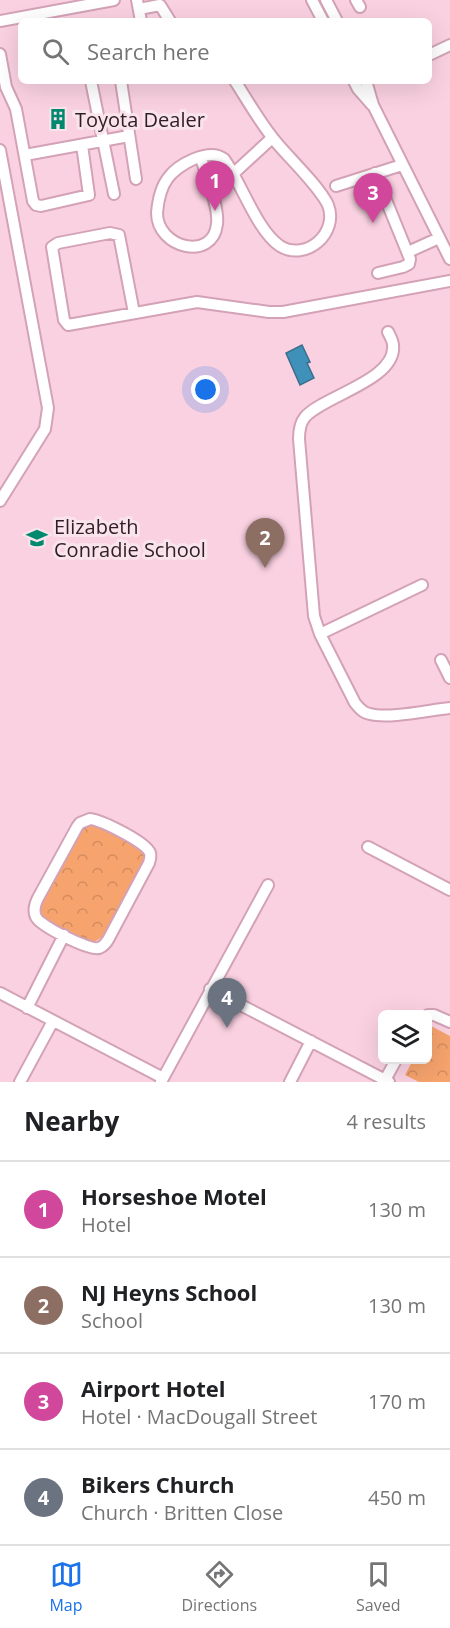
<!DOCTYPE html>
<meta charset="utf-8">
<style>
:root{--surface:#fff;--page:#f6f6f6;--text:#202124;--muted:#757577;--line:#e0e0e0;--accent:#1a73e8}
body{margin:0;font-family:"Open Sans",sans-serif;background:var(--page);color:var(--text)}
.controls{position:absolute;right:18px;bottom:18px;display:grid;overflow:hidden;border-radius:9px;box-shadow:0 6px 24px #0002}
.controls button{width:54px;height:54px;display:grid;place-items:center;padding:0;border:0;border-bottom:2px solid var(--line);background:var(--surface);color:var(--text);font:30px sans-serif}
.you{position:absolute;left:206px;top:390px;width:21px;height:21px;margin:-15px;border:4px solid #fff;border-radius:50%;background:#1a73e8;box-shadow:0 0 0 9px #1a73e833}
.badge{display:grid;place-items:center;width:39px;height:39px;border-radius:50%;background:var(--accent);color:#fff;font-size:20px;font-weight:700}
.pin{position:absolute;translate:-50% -50px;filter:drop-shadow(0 2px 3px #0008)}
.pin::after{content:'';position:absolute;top:32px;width:21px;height:18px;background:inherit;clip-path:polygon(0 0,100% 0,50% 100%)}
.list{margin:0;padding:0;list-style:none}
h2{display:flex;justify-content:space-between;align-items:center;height:78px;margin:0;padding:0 24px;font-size:26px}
h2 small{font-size:20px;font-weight:400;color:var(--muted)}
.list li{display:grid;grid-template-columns:39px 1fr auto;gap:18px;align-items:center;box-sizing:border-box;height:96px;padding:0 24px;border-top:2px solid var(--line)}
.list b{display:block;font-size:22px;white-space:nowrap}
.list p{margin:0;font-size:20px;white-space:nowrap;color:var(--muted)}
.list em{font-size:20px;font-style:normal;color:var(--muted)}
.icon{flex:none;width:33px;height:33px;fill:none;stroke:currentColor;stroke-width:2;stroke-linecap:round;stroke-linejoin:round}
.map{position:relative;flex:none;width:450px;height:1082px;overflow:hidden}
.search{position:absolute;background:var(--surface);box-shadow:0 6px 24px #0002;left:18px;right:18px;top:18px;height:66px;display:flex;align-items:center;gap:15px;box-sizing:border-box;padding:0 21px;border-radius:9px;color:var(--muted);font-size:22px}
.sheet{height:462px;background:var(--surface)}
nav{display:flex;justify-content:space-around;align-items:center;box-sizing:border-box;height:84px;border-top:2px solid var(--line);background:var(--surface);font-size:16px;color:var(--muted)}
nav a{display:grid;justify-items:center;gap:3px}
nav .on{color:var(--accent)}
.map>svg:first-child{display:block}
.park{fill:url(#park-crowns)}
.water{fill:#4091b9;stroke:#3b6e8d;stroke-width:1.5}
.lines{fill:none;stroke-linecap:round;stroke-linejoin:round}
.minor-casing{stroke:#d3a2b6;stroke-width:14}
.minor{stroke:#fff;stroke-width:10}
.labels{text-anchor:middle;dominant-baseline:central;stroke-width:6;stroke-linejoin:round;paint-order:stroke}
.poi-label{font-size:20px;fill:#301d25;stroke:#f9e4ec;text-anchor:start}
</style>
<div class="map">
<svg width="450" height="1082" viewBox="0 0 450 1082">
<defs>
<pattern id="park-crowns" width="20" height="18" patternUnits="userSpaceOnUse" patternTransform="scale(1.5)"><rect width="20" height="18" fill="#f6a36d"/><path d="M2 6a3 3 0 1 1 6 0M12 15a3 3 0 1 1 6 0" fill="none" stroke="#d38c5e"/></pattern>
</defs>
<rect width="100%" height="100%" fill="#fad1e1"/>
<!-- park -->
<path class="park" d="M 87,825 L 99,827 L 141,849 L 145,859 L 105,935 L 93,943 L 46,920 L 41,913 L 41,904 L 83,827 Z
M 431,1026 L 450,1036 L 450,1082 L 419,1082 L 405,1075 L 413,1060 L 428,1060 L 428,1032 Z"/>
<!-- water -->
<path class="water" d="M 302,345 L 310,362 L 307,363 L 314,378 L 300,385 L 286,353 Z"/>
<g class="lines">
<defs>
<path id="minor" d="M 137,0 L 141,21
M 312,0 L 323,21
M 326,0 L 337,21
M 356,0 L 360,7
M 139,9 L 160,5 L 170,21
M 0,21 L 114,0
M 0,54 L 6,87 L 16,109 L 33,201 L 36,205 L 41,206 L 89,195 L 82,145
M 429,55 L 450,45
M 91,81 L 114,194
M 121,81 L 136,179
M 354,81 L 358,89 L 372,105
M 366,81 L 373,105 L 450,259
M 0,150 L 48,408 L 45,429 L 0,501
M 25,155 L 129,136
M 201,158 C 206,176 219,206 217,224 C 213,262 157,248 157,213 C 158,201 161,187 168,178 C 177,165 209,147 224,159 C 241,182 257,231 280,246 C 306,262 339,233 328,205 C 319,186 290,159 276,142 C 260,123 248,101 235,81
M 375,173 L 410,259 L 409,264 L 403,267 L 378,273
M 233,174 L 272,138
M 336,186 L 402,165
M 408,252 L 439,238
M 134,313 L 119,235 L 110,233 L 58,243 L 52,247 L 64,320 L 68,325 L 197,302 L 269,312 L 283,312 L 450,281
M 388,332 C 390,336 393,341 393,345 C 397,380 323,396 305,417 C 300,423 299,431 299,439 L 314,616 L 320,634 L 355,703 C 359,708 363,713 370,714 C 389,719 429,710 450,708
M 320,634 L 422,585
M 441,660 L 450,678
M 90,819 C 101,820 146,842 150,853 C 151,857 150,860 149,863 L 109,938 C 107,942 104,946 99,948 C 90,951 40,926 36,917 C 33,911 35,904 38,898 L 77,827 L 80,823 Z
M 368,847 L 450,890
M 210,989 L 389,1082
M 0,993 L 163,1078
M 27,1008 L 64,935
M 428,1015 L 434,1015 L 450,1022
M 385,1080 L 396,1060
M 20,1082 L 53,1021
M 161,1082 L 268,885
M 290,1082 L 311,1041"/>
</defs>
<!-- minor casing -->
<use href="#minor" class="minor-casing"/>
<!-- minor -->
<use href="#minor" class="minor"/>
</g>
<!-- icons -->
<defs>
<symbol id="building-bare" viewBox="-9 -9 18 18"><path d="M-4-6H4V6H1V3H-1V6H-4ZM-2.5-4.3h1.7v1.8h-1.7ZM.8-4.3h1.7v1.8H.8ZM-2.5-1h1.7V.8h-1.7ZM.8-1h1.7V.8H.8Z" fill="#00896f" stroke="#f9e4ec" stroke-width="2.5" paint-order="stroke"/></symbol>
<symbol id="school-bare" viewBox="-9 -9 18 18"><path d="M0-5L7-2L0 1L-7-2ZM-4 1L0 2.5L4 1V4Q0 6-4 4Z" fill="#00896f" stroke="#f9e4ec" stroke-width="2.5" paint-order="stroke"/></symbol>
</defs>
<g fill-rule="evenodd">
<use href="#building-bare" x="43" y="104" width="30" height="30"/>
<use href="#school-bare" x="22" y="523" width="30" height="30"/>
</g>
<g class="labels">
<!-- poi labels -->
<g class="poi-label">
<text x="75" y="119">Toyota Dealer</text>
<text x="54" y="526">Elizabeth<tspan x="54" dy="23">Conradie School</tspan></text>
</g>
</g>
</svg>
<div class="controls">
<button><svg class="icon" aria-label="layers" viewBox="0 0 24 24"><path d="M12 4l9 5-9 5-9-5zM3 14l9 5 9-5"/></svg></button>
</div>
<div class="you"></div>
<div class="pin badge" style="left:215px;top:211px;background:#d1479c">1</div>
<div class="pin badge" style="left:265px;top:568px;background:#8d6e63">2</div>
<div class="pin badge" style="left:373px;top:223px;background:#d1479c">3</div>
<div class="pin badge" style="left:227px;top:1028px;background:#6b7280">4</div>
<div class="search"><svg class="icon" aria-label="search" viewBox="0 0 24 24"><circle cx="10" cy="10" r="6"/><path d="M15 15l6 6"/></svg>Search here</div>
</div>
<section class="sheet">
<h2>Nearby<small>4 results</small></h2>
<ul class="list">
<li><span class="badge" style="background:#d1479c">1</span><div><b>Horseshoe Motel</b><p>Hotel</p></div><em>130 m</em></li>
<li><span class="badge" style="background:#8d6e63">2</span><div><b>NJ Heyns School</b><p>School</p></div><em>130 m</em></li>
<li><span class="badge" style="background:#d1479c">3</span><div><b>Airport Hotel</b><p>Hotel · MacDougall Street</p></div><em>170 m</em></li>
<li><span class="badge" style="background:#6b7280">4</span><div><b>Bikers Church</b><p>Church · Britten Close</p></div><em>450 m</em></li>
</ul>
</section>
<nav>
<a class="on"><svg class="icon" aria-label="map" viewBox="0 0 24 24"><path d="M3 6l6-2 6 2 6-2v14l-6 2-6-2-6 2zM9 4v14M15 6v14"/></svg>Map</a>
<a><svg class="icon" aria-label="directions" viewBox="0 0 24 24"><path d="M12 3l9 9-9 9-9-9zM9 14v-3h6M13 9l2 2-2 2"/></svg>Directions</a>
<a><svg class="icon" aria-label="saved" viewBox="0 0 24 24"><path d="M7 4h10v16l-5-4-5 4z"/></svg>Saved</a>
</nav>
